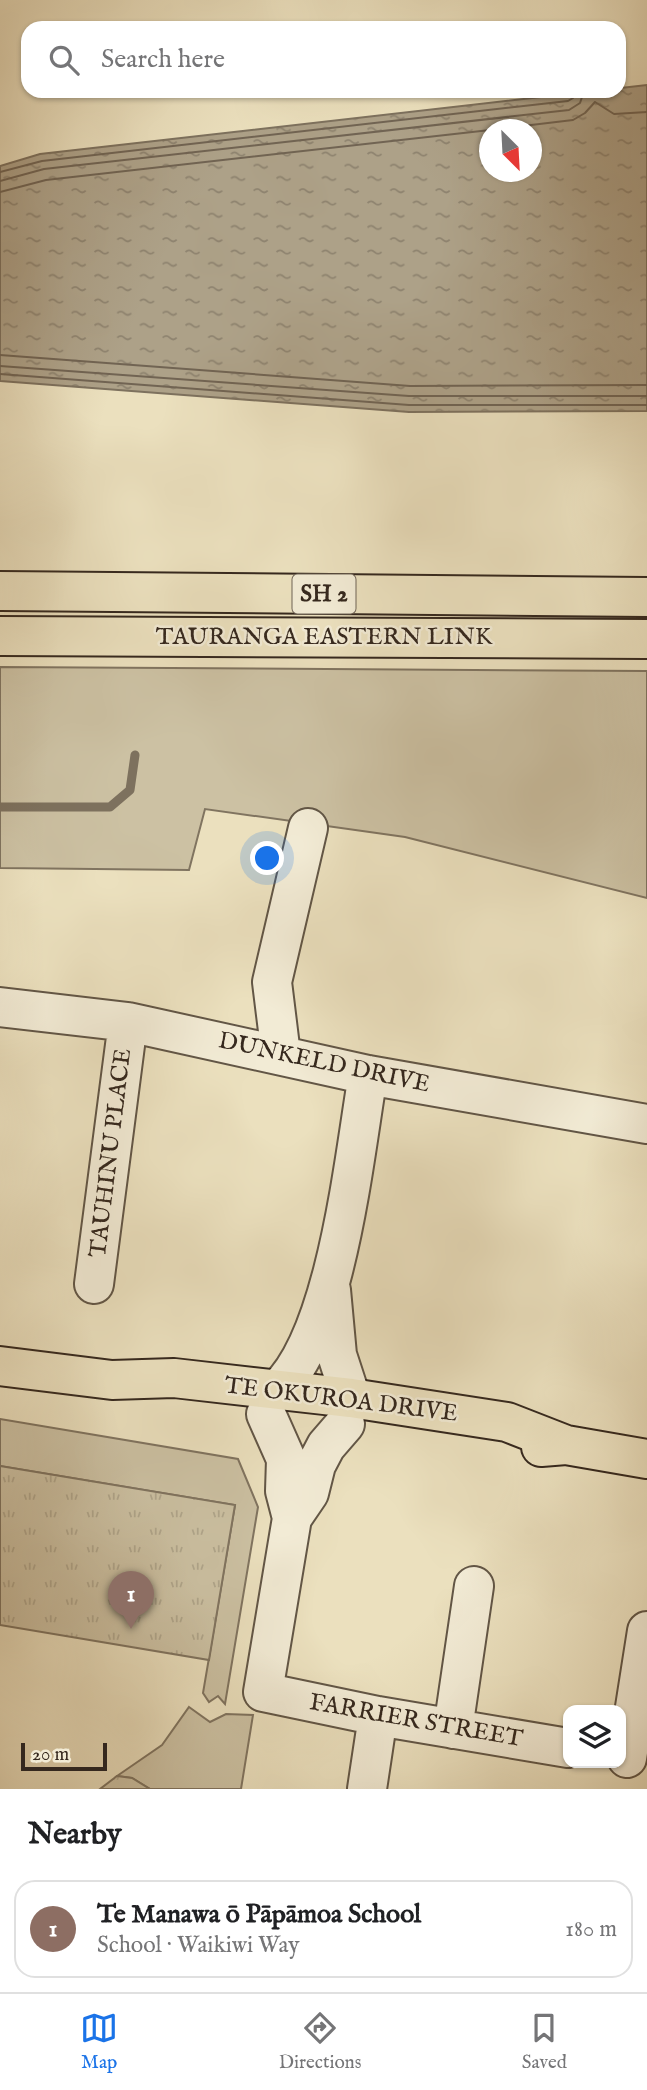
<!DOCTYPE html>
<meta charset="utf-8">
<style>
:root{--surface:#fff;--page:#f2f2f2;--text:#202124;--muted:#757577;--line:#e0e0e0;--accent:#1a73e8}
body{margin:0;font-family:"IM FELL English",serif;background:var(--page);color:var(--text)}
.controls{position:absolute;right:21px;bottom:21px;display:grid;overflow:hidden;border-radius:14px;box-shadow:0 2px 5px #0004}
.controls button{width:63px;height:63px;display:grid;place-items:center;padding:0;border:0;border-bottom:2px solid var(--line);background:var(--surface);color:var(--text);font:35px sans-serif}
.compass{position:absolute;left:479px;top:119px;width:63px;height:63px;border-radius:50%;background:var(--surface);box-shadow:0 2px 5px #0004;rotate:156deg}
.scale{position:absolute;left:21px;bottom:18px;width:86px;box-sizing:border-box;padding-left:7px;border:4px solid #35281e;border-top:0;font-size:19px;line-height:24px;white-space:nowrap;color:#35281e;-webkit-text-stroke:5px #f2ebd5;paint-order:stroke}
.you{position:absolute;left:268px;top:859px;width:24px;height:24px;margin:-18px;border:5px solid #fff;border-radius:50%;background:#1a73e8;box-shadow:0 0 0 10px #1a73e833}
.badge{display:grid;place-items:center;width:46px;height:46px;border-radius:50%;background:var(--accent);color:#fff;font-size:23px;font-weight:700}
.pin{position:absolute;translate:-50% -58px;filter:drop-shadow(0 2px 4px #0008)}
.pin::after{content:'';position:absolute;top:37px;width:24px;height:21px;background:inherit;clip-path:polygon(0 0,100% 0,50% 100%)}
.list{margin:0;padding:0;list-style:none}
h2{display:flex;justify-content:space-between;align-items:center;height:91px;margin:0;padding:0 28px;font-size:30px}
h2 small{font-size:23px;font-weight:400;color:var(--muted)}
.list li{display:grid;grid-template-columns:46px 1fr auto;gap:21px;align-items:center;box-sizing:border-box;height:98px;margin:0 14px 14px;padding:0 14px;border:2px solid var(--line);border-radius:21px}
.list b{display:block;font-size:26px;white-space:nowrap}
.list p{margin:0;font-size:23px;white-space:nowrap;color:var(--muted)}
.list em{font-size:23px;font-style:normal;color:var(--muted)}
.icon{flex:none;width:38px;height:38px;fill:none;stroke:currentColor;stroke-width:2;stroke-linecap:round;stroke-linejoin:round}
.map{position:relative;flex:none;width:647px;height:1789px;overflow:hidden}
.search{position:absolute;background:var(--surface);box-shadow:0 2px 5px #0004;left:21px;right:21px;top:21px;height:77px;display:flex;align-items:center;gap:18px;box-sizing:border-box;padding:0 24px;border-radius:21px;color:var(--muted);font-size:26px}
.sheet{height:203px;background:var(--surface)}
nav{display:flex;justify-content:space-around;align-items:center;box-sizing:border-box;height:98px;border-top:2px solid var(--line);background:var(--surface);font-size:19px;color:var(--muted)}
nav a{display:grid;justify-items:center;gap:4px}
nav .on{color:var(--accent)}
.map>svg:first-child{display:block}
.grass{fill:#ccc1a3;stroke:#807460;stroke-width:2}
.park{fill:url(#park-tufts);stroke:#807460;stroke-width:2}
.water{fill:url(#water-ripples);stroke:#7d715e;stroke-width:2;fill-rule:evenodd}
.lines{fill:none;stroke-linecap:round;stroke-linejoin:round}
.shore{stroke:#716453;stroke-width:2}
.stream{stroke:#7d715e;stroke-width:9}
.minor-casing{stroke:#625646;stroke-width:42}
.major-casing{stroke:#35281e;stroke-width:42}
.highway-casing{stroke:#35281e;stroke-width:42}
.minor{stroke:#f2ebd5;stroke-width:38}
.major{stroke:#ebe0be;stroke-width:38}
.highway{stroke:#ebe0be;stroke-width:38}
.labels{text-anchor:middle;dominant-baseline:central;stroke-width:5;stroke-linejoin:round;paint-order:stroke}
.shield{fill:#f2ebd5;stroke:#6e6255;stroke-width:2}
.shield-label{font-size:23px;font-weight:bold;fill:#35281e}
.street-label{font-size:24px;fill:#35281e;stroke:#f2ebd5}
</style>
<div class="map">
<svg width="647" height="1789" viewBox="0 0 647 1789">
<defs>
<pattern id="park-tufts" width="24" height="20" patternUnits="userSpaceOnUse" patternTransform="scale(1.75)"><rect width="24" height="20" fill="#ccc1a3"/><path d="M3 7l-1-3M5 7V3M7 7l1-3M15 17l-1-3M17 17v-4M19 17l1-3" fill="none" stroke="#b0a68c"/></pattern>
<pattern id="water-ripples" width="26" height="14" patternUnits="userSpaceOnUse" patternTransform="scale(1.75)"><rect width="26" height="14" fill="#ada188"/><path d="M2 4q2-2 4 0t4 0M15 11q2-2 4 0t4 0" fill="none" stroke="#8e836f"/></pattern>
</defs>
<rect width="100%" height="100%" fill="#ebe0be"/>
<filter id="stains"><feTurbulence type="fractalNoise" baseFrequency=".00286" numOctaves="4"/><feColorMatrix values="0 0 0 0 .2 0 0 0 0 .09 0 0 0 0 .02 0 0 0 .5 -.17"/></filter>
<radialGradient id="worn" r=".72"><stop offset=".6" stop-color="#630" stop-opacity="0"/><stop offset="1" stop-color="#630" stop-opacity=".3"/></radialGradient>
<!-- grass -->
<path class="grass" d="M 0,667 L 647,671 L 647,898 L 405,837 L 205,809 L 189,870 L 0,868 Z
M 0,1419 L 238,1459 L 258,1507 L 225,1704 L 218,1696 L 209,1702 L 203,1693 L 235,1505 L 0,1466 Z
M 189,1707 L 210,1722 L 226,1714 L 253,1715 L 241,1789 L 150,1789 L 132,1778 L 117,1776 L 162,1745 Z"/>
<!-- park -->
<path class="park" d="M 0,1466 L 235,1505 L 209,1660 L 0,1625 Z
M 117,1776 L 132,1778 L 150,1789 L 100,1789 Z"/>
<!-- water -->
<path class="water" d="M 647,85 L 647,411 L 409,412 L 0,381 L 0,166 L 40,154 ZM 490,130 L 532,130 L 532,172 L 490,172 Z"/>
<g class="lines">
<!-- shore -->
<path class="shore" d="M 490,130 L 573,120 L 585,113 L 595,102 L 614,114 L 647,112
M 0,172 L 42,161 L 568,101 L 573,98 L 575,91
M 0,181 L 44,169 L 569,110 L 580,103 L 584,91
M 0,192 L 46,180 L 490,130
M 0,355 L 410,386 L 647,385
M 0,366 L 409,396 L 647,396
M 0,374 L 409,405 L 647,405"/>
<!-- stream -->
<path class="stream" d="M 0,807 L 110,807 L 130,790 L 135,755"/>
<defs>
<path id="minor" d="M 0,1007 L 128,1022 L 368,1075 L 647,1124
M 281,1055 L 272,982 L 308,828
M 94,1284 L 128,1022
M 331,1290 L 337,1355 L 351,1398
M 277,1390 C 337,1335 354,1156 368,1075
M 266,1414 L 286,1459 L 285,1491 L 292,1518 L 263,1692 L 378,1716 L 568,1748
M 292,1518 L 309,1493 L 316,1465 L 326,1446 L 345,1424
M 453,1729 L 474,1586
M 627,1758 L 647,1631
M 367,1789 L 378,1716"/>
<path id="major" d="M 0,1366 L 112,1380 L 174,1378 L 351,1398 L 507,1422 L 566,1445
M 541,1447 L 566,1445 L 647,1459"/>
<path id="highway" d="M 0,591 L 647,597
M 0,636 L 647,639"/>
</defs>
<!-- minor casing -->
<use href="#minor" class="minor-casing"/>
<!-- major casing -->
<use href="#major" class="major-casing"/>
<!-- highway casing -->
<use href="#highway" class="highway-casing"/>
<!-- minor -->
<use href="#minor" class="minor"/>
<!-- major -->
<use href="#major" class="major"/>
<!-- highway -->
<use href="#highway" class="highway"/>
</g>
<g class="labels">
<!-- shield labels -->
<rect class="shield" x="292.5" y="574.5" width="63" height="39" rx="5"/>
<g class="shield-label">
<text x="324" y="594">SH 2</text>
</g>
<!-- street labels -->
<g class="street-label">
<text x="324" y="637">TAURANGA EASTERN LINK</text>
<text transform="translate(324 1063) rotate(12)">DUNKELD DRIVE</text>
<text transform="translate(111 1153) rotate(-83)">TAUHINU PLACE</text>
<text transform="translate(341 1400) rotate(7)">TE OKUROA DRIVE</text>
<text transform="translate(416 1721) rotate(10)">FARRIER STREET</text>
</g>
</g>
<rect width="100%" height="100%" filter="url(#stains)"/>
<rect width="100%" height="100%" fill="url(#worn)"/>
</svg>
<div class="controls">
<button><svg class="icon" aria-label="layers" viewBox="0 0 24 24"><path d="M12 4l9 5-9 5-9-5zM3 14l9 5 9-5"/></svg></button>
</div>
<svg class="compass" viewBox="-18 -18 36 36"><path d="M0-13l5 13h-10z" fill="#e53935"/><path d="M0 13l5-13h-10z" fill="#757577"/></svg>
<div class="scale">20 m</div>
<div class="you"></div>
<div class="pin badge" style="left:131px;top:1629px;background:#8d6e63">1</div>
<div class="search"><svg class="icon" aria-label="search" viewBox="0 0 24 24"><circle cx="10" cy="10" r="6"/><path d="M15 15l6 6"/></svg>Search here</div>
</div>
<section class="sheet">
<h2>Nearby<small></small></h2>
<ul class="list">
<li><span class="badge" style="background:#8d6e63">1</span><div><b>Te Manawa ō Pāpāmoa School</b><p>School · Waikiwi Way</p></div><em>180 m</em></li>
</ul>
</section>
<nav>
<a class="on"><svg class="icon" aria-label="map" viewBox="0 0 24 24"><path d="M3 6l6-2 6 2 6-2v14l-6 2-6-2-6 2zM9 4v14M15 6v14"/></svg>Map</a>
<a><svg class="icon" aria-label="directions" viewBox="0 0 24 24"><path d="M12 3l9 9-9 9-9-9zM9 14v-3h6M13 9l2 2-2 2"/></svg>Directions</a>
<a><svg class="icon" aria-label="saved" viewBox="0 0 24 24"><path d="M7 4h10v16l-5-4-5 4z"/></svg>Saved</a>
</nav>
